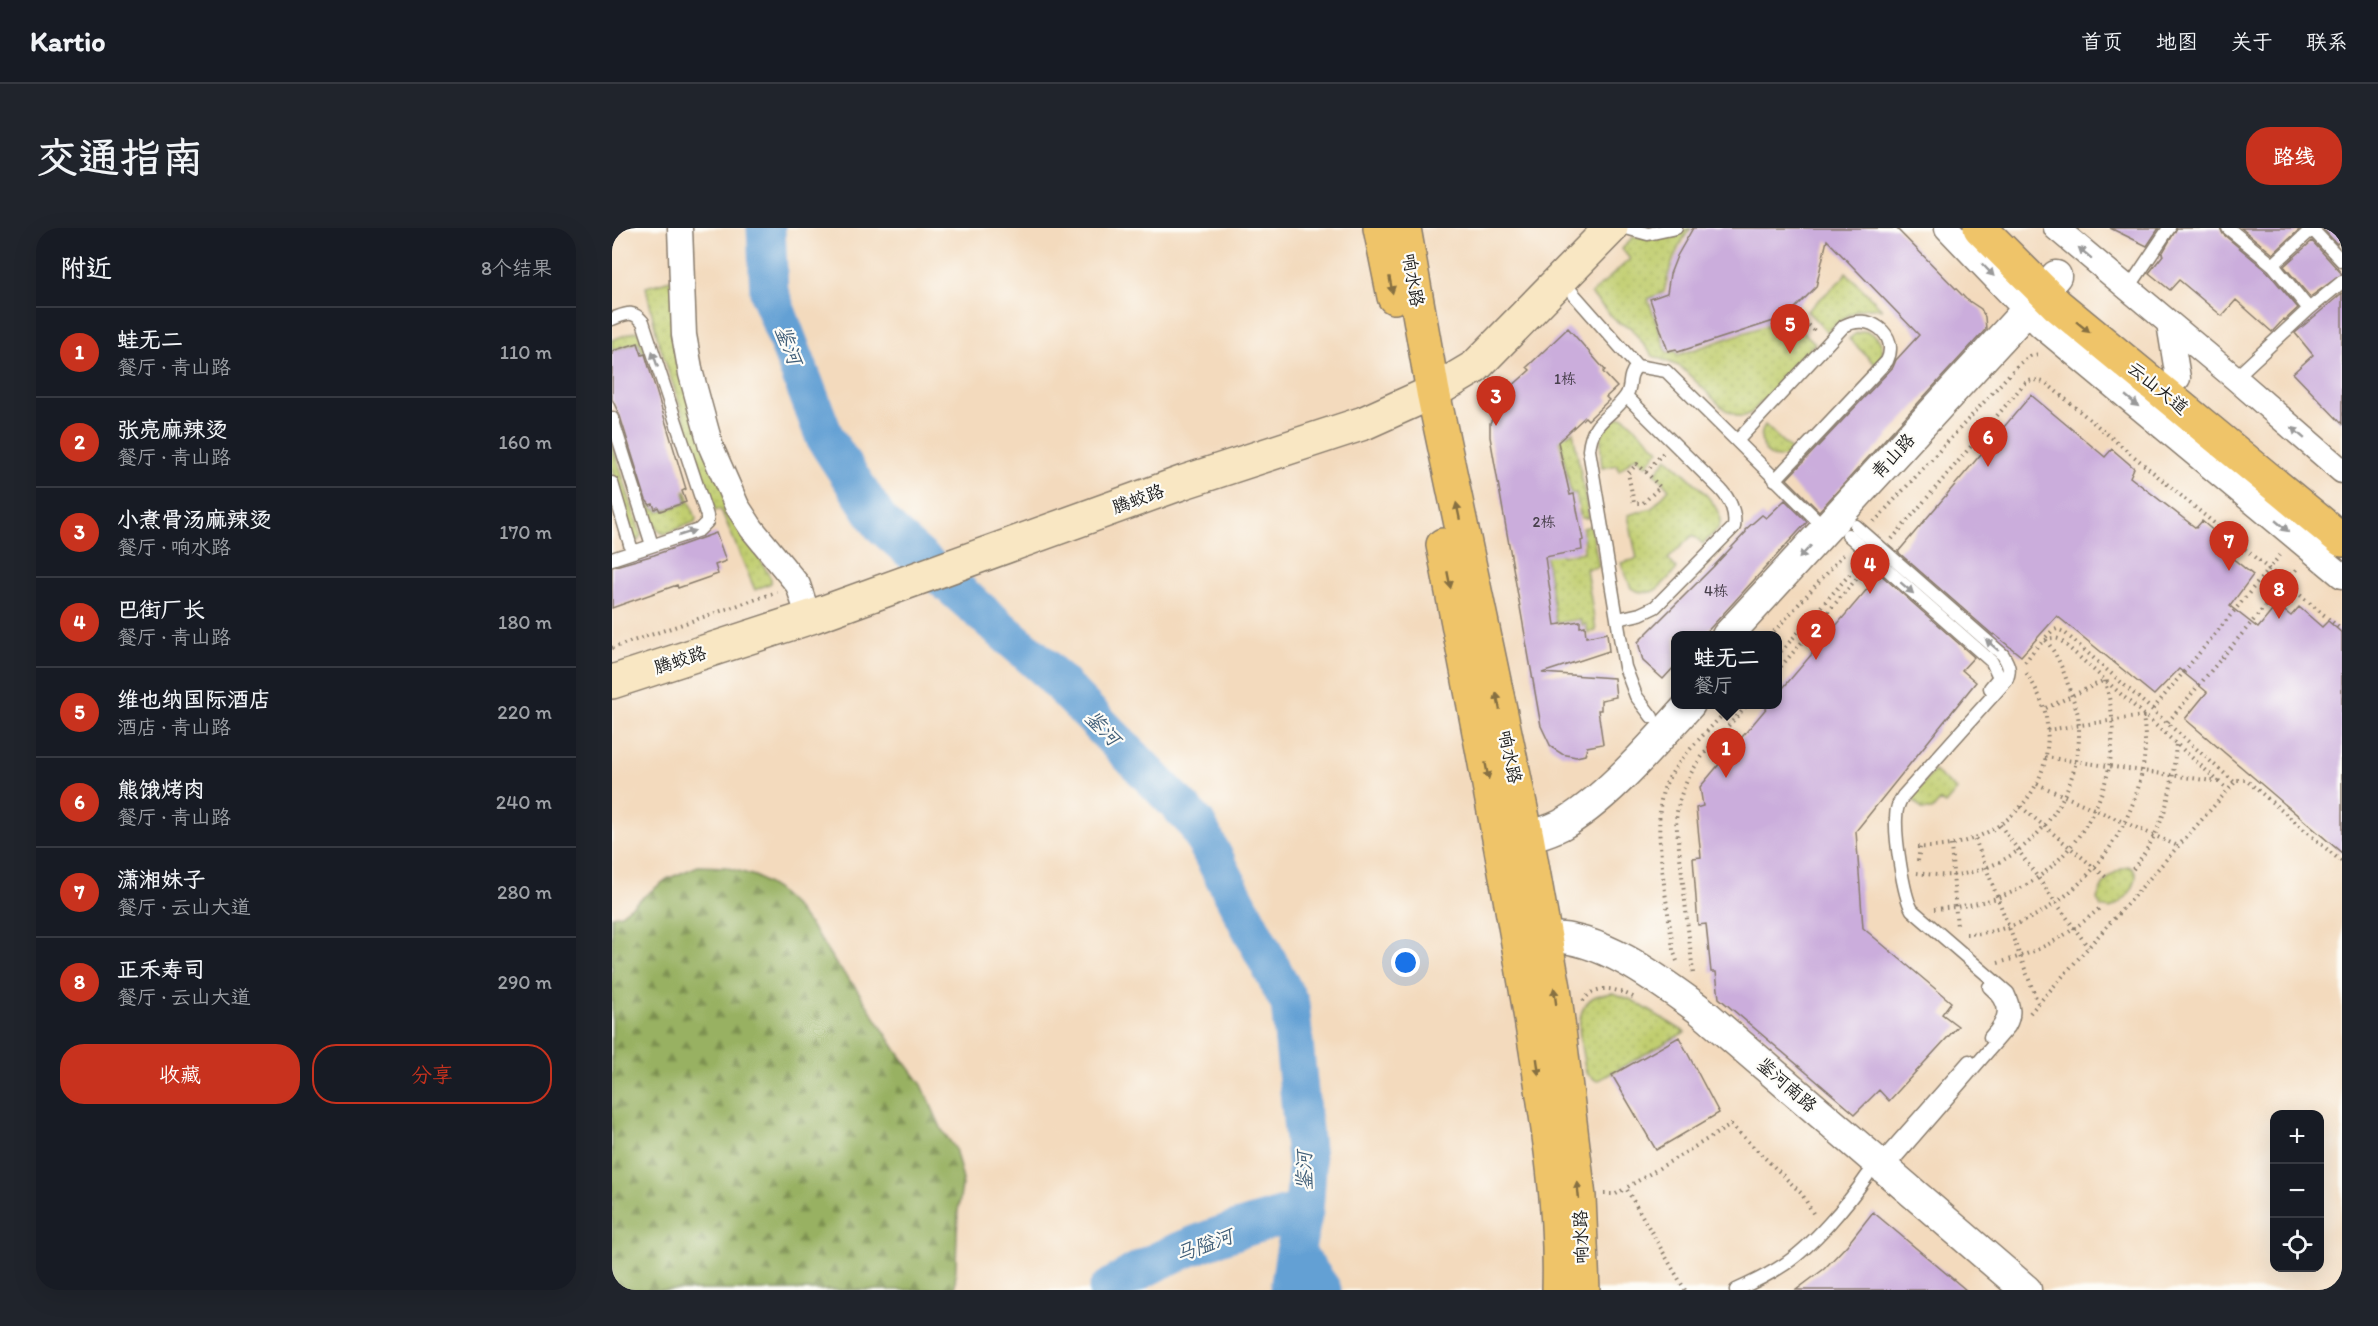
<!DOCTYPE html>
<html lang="zh">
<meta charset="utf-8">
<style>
:root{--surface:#171b24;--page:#20242c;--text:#f1f3f6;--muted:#9ea1a6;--line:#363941;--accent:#c8321e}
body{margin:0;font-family:Itim,"LXGW WenKai TC",sans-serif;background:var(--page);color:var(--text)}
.controls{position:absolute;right:18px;bottom:18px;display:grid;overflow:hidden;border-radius:12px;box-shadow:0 6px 24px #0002}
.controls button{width:54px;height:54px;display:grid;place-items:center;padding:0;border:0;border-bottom:2px solid var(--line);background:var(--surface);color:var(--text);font:30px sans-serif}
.you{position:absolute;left:794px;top:735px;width:21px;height:21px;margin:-15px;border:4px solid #fff;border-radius:50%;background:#1a73e8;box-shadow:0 0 0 9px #1a73e833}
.badge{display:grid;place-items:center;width:39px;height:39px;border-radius:50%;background:var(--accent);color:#fff;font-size:20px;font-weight:700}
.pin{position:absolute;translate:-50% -50px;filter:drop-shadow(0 2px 3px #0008)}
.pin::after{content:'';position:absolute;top:32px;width:21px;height:18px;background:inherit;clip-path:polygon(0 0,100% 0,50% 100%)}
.popup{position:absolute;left:1059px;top:403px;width:111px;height:78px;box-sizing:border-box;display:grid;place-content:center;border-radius:12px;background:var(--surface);filter:drop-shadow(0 2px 4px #0005);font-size:20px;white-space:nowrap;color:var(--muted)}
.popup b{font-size:22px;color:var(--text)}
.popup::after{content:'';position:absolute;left:50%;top:100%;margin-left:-12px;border:12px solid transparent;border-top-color:var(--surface)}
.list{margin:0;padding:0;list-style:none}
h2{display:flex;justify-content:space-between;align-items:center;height:78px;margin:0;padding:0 24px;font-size:26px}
h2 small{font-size:20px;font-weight:400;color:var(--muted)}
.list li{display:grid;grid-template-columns:39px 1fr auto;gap:18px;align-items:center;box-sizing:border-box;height:90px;padding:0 24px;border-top:2px solid var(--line)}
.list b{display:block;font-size:22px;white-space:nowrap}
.list p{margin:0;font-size:20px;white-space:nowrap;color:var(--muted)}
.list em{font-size:20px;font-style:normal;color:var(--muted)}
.actions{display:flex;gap:12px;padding:18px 24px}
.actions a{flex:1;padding:14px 0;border:2px solid var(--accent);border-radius:24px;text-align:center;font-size:21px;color:var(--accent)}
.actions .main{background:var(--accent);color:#fff}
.icon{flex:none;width:33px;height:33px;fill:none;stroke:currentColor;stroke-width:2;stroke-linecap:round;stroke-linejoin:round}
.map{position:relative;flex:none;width:1730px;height:1062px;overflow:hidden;border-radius:24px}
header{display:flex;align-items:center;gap:36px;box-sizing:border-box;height:84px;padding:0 30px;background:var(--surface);border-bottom:2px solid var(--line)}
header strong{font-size:28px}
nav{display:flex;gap:33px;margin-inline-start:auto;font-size:21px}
.intro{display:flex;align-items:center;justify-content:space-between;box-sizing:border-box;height:144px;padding:0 36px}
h1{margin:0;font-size:42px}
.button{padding:15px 27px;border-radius:24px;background:var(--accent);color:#fff;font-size:21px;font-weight:700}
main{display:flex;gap:36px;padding:0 36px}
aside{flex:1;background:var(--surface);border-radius:24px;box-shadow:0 6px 24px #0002}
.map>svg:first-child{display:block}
.grass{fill:url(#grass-dots);stroke:#6e7546;stroke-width:1.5}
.forest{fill:url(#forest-firs);stroke:#5a663f;stroke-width:1.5}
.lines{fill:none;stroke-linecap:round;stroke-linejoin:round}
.river{stroke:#64a0d4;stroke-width:39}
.building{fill:#cbaddc}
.service-casing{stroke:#887b6c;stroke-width:15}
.minor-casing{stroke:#887b6c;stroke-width:27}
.tertiary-casing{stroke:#887b6c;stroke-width:33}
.secondary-casing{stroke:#887b6c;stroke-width:36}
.primary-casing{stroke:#887b6c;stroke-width:36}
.path{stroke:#887b6c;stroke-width:4;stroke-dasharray:1.5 4.5;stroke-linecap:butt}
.service{stroke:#fff;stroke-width:12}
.minor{stroke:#fff;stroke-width:24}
.tertiary{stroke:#fff;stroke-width:30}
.secondary{stroke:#f9e7c3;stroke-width:33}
.primary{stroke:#efc469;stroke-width:33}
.oneway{fill:#999}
.oneway2{fill:#867042}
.labels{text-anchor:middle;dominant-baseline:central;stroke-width:4.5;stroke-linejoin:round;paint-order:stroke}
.number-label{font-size:15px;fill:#48404c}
.street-label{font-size:18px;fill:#1c1c1c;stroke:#fdfcf7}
.water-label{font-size:20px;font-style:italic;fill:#405e78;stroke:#fdfcf7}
</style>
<header>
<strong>Kartio</strong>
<nav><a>首页</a><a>地图</a><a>关于</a><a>联系</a></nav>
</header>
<div class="intro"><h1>交通指南</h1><a class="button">路线</a></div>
<main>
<aside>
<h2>附近<small>8个结果</small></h2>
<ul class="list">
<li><span class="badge">1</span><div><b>蛙无二</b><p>餐厅 · 青山路</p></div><em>110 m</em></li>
<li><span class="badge">2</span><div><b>张亮麻辣烫</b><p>餐厅 · 青山路</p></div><em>160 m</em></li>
<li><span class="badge">3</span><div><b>小煮骨汤麻辣烫</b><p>餐厅 · 响水路</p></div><em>170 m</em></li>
<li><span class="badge">4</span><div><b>巴街厂长</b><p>餐厅 · 青山路</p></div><em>180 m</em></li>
<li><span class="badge">5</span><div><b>维也纳国际酒店</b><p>酒店 · 青山路</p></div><em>220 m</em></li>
<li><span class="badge">6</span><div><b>熊饿烤肉</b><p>餐厅 · 青山路</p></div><em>240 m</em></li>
<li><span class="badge">7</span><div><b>潇湘妹子</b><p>餐厅 · 云山大道</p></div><em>280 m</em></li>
<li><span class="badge">8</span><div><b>正禾寿司</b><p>餐厅 · 云山大道</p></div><em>290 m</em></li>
</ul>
<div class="actions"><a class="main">收藏</a><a>分享</a></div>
</aside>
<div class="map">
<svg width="1730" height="1062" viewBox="0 0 1730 1062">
<defs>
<pattern id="grass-dots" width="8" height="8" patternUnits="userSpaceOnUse" patternTransform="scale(1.5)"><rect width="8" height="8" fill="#c1ce70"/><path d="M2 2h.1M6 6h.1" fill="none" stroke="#a5b060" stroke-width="1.8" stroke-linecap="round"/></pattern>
<pattern id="forest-firs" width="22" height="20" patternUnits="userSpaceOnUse" patternTransform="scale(1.5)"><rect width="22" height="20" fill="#98b162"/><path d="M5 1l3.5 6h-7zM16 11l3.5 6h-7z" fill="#7b8f50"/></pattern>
</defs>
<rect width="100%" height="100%" fill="#fdfcf7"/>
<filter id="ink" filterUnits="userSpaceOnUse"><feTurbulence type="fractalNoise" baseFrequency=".0167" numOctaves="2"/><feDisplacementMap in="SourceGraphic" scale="12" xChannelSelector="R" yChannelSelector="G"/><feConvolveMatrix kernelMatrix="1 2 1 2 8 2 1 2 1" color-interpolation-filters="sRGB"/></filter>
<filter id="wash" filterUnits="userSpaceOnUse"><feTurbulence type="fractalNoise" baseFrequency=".008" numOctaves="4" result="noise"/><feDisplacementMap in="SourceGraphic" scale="24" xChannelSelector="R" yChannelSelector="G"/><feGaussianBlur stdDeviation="1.35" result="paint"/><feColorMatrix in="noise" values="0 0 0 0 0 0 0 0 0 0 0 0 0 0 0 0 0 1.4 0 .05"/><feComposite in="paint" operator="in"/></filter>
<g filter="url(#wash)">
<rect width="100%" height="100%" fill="#f3dabd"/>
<!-- grass -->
<path class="grass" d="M 1079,0 C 1064,18 1057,41 1052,64 L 1036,71 L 1055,125 L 1063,123 L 1066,127 L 1176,90 L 1203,115 L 1139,185 L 1133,188 L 1126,188 L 1112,181 L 1069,139 L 1041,128 L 1018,99 L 1005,94 L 979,66 L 1018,31 L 1010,21 L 1021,9 L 1048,9 Z
M 1234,44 L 1271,82 C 1250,74 1230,90 1215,104 L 1195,83 L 1231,50 Z
M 59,52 L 135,312 L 147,329 L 159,351 L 159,355 L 143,362 L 110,284 L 107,281 L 103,282 L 46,112 L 34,59 Z
M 24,103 L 28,106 L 34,124 L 30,125 L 26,114 L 0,123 L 0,112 Z
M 1252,103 C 1269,106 1277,124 1264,137 L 1237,111 L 1243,106 Z
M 1012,189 L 1047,222 L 1034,238 L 1024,228 L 1007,243 L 1005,237 L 990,240 C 988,221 984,189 1012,189 Z
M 1153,197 L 1181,224 C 1160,241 1141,217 1153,197 Z
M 947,198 L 956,207 L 961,203 L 977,290 L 969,290 L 964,265 L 959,266 L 946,203 Z
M 0,215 L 29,307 L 26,313 L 21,309 L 0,242 Z
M 1055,230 C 1068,242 1117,280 1107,299 C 1103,305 1095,311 1091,316 L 1081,307 L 1056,331 L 1065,341 C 1050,356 1042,373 1019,360 L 1009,335 L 1025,331 L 1016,287 L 1040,280 L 1057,261 L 1043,245 Z
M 74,263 L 84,290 L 83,294 L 52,306 C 40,301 38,285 34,274 L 35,273 L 38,279 L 40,278 L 42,282 L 46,281 L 47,284 L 75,275 L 72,264 Z
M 979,298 L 987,339 L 974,341 L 984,403 L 976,405 L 974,396 L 970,397 L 968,391 L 944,395 L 933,322 L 948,322 L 950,328 L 972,324 L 971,300 Z
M 1322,543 L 1345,562 L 1333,576 L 1328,573 L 1320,582 L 1311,582 L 1299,570 Z
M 1516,638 L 1521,641 L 1524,646 C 1524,662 1511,674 1498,681 L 1489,679 L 1485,671 C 1491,653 1499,645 1516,638 Z
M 1001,765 L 1020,772 L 1073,804 L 985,853 L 974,845 C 971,823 957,784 982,769 C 987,766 995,766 1001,765 Z"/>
<!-- forest -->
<path class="forest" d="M 86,638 L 114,639 L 143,648 L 164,661 L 182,678 L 204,705 L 224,736 L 244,760 L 285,823 L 310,857 L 330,902 L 343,920 L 351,952 L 346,983 L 343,1062 L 0,1062 L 0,688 L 9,686 L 55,651 Z"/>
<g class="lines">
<!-- river -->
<path class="river" d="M 154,0 L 157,64 L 213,210 L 269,296 L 432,439 L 584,595 L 678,776 L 695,941 L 692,983 L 683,1024 L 677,1062
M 683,1024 L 710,1062
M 496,1062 C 550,1024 628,999 692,983"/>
</g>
<g id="blocks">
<!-- building -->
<path class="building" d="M 1081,0 L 1284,0 L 1354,71 L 1369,81 L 1373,89 L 1374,101 L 1207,283 L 1175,251 L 1281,139 L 1284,132 L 1307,107 L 1215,12 L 1204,59 L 1174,89 L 1066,124 L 1064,121 L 1056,123 L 1038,71 L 1055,65 L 1058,46 L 1065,28 Z
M 1498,0 L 1547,0 L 1535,18 Z
M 1565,0 L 1608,0 L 1611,6 L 1655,43 L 1686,80 L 1673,92 L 1672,91 L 1660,104 L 1624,72 L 1610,88 L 1567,52 L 1558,62 L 1537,45 L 1551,27 L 1550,26 Z
M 1629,0 L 1689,0 L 1661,26 Z
M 1710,0 L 1730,0 L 1730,11 L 1725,16 Z
M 1700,13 L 1730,46 L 1698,69 L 1672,38 Z
M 1730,65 L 1730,196 L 1681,145 L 1701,127 L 1683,105 Z
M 956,100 L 993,142 L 991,144 L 1005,159 L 994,169 L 997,172 L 976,192 L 973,189 L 946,214 L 958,267 L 962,266 L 971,312 L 969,313 L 970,322 L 933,329 L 943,397 L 968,393 L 968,399 L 973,398 L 974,409 L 995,405 L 997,423 L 930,445 L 1002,450 L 1004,469 L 989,472 L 989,482 L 986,482 L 991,516 L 975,519 L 973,527 L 964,529 L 950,526 L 939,519 L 929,498 L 878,209 L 878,195 L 897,161 L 918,142 L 915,139 Z
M 26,115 L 30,127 L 33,126 L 74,261 L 70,263 L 74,274 L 48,283 L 46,279 L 43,281 L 41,276 L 38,277 L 34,272 L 8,188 L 0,171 L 0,123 Z
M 1419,167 L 1493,229 L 1500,221 L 1522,240 L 1518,249 L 1584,300 L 1590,293 L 1612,312 L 1608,320 L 1641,347 L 1618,378 L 1646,400 L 1665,377 L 1679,388 L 1687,379 L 1710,399 L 1716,393 L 1730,405 L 1730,625 L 1573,491 L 1595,464 L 1567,441 L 1542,467 L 1445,388 L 1409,428 L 1382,406 L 1381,407 L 1286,324 Z
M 1173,272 L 1195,294 L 1091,408 L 1063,408 L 1063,438 L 1051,451 L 1031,433 L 1026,414 L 1102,338 L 1134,304 L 1133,302 L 1150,287 L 1154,290 Z
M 104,305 L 114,333 L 103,337 L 106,346 L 66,360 L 65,357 L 0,380 L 0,339 L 42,327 Z
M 1268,346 L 1362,429 L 1350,442 L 1364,454 L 1244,603 L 1251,700 L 1339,774 L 1330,786 L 1346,798 L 1277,873 L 1267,862 L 1243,886 L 1107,770 L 1104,744 L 1099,744 L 1094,696 L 1086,697 L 1081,630 L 1089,629 L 1084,580 L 1091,578 L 1088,559 L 1157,477 L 1165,477 L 1165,467 Z
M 1067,809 L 1107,885 L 1044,922 L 1000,847 Z
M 1261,984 L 1354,1062 L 1184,1062 L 1212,1041 L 1235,1017 Z"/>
</g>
</g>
<g filter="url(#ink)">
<use href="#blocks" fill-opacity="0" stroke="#887b6c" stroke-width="1.5"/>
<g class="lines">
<defs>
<path id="service" d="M 1014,0 L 1036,6 L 1064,0
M 1616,0 L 1661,37 L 1697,81
M 1700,1 L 1730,33
M 1661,37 L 1701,0
M 950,53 L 1025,138 L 1054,143 L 1213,300
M 1516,61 L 1557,0
M 0,91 C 14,86 20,81 31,94 L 95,288 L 95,294 L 87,302 L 0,331
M 1025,138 C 1014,150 1021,157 1014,168 C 999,190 980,191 977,222 L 1013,439 L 1024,468 L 1040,489
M 1623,150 L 1697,81 L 1730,54
M 0,190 L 40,317
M 1125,213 L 1232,98 C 1256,84 1288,106 1275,133 L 1163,252
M 0,255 L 20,323
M 1244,298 L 1391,427 C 1397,437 1399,442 1394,453 L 1291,568 C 1286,575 1284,581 1284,590 C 1283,610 1291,666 1300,682 L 1396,765 C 1402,778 1404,787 1397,799 L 1274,941
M 1236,307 L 1380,434 L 1387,449 L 1378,460
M 1006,391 L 1028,386 L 1043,379 L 1122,299 C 1124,284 1119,273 1109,262 L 1014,168
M 1377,759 C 1398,777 1395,790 1378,809
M 1267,935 L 1357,833
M 1124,1062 C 1140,1055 1158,1046 1173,1036 C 1201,1017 1236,976 1255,948"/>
<path id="minor" d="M 68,0 L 72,107 L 79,146 L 99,219 L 125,278 L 140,301 L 186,357 L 192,375
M 1335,0 L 1428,97 L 1730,348
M 1444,0 L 1623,150 L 1730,243
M 1557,95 L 1566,150"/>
<path id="tertiary" d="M 1115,408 L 1415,82 L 1444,48
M 891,615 C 911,610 931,606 949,597 C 993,573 1043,514 1078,476
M 911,714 C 918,712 926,710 934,709 C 988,707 1046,751 1088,782 L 1414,1062"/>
<path id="secondary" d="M 0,454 L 199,389 L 572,254 L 752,195 L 821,164 L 863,139 L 999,0"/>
<path id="primary" d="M 768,0 L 782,69
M 792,0 L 821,164 L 915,609 L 942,760 L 967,969 L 971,1062
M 1368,0 L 1445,77 L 1730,312
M 831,317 C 861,475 893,632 919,791 C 933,880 950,972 947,1062"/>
</defs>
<!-- service casing -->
<use href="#service" class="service-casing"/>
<!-- minor casing -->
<use href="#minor" class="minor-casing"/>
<!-- tertiary casing -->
<use href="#tertiary" class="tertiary-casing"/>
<!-- secondary casing -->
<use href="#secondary" class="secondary-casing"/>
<!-- primary casing -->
<use href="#primary" class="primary-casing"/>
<!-- path -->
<path class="path" d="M 1188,89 L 1205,105
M 1034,244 L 1048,259 L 1031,275 L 1022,275 L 1016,245 L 1025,236 L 1034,244 L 1051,225
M 1262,294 L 1406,137 L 1418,128 L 1428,126
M 1280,311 L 1412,156 C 1420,150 1425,152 1434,155 L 1730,402
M 1158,408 L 1232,326
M 1434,409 L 1440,403 L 1445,401 L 1452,404 L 1622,554
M 0,420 L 165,364
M 1165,428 L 1246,337
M 1413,434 C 1422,423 1431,406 1447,411 L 1615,561
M 1165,443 L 1253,341
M 1541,481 L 1670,325
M 1556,494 L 1687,338
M 1435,502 L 1531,488
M 1433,529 L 1607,554
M 1425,556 L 1566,618
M 1409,579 L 1495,650
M 1388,597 L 1476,719
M 1363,611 L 1426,775
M 1339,617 L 1345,700
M 1305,619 C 1382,623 1450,565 1433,484 C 1429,469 1421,455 1413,443
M 1306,633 L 1308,619
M 1521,641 C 1552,601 1561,564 1564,514
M 1305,645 C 1321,647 1339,649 1356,645 C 1426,630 1475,558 1466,487 C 1464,478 1460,469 1457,460 C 1452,443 1445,426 1433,411
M 1322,681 C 1351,679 1381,674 1407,661 C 1452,638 1487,589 1497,539 C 1501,519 1502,494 1498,475 C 1497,467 1494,460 1493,452 L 1432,481
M 1354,706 C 1455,705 1548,588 1531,489 L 1535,489
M 1065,733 L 1061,722 C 1057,683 1038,591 1053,558 C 1064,531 1101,498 1121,476
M 1386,735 C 1428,724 1456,708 1489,679
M 1081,745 L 1064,593 C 1068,542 1104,513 1136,476
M 971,773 C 985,754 1005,761 1023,770
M 1418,785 L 1625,552 L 1634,552 L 1730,634
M 992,966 L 1004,966 L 1014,960
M 1073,1062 L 1014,960 L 1119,897 L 1190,966 L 1202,987"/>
<!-- service -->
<use href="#service" class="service"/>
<!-- minor -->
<use href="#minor" class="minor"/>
<!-- tertiary -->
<use href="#tertiary" class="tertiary"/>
<!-- secondary -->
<use href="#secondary" class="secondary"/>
<!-- primary -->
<use href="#primary" class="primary"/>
</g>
<!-- one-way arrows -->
<defs><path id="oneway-solid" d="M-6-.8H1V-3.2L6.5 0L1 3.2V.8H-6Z" transform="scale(1.5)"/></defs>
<g class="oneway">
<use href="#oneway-solid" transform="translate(1473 25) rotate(-140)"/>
<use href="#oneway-solid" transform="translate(1376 42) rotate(46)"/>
<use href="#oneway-solid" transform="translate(43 131) rotate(-109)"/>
<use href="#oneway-solid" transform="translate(1520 173) rotate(40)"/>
<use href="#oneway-solid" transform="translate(1686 205) rotate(-139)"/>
<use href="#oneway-solid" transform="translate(1670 298) rotate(40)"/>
<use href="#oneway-solid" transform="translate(75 305) rotate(-18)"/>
<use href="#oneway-solid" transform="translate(1193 324) rotate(133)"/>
<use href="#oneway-solid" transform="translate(1295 360) rotate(41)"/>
<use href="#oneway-solid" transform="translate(1380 417) rotate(-139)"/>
</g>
<g class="oneway2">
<use href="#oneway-solid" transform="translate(779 57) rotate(79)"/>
<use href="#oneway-solid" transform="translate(1471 99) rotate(39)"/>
<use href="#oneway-solid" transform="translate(846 283) rotate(-102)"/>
<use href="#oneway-solid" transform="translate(837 352) rotate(79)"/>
<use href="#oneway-solid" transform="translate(886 473) rotate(-102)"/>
<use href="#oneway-solid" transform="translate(875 543) rotate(79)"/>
<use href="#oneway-solid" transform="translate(943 768) rotate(-98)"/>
<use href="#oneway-solid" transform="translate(926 839) rotate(82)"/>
<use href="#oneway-solid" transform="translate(966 962) rotate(-96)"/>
</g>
</g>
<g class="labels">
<!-- number labels -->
<g class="number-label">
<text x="953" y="151">1栋</text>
<text x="932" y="294">2栋</text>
<text x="1104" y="363">4栋</text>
</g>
<!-- street labels -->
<g class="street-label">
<text transform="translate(801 52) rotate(80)">响水路</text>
<text transform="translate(1546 160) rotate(39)">云山大道</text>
<text transform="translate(1281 228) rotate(-47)">青山路</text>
<text transform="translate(526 271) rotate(-20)">腾蛟路</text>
<text transform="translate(68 432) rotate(-18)">腾蛟路</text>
<text transform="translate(898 529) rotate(78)">响水路</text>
<text transform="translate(1175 857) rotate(41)">鉴河南路</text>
<text transform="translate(969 1009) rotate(-92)">响水路</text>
</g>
<!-- water labels -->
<g class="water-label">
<text transform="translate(177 117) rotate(69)">鉴河</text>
<text transform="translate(491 500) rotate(46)">鉴河</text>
<text transform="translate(692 943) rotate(-91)">鉴河</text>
<text transform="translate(592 1017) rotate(-20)">马隘河</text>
</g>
</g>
</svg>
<div class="controls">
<button>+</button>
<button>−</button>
<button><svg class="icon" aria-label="locate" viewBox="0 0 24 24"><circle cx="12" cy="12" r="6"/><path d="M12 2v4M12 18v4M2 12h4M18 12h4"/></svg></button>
</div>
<div class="you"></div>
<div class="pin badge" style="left:1114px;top:550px">1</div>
<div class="popup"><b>蛙无二</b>餐厅</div>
<div class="pin badge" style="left:1204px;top:432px">2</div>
<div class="pin badge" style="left:884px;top:198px">3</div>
<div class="pin badge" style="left:1258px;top:366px">4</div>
<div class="pin badge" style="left:1178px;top:126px">5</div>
<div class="pin badge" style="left:1376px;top:239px">6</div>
<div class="pin badge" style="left:1617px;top:343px">7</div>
<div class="pin badge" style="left:1667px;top:391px">8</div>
</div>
</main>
